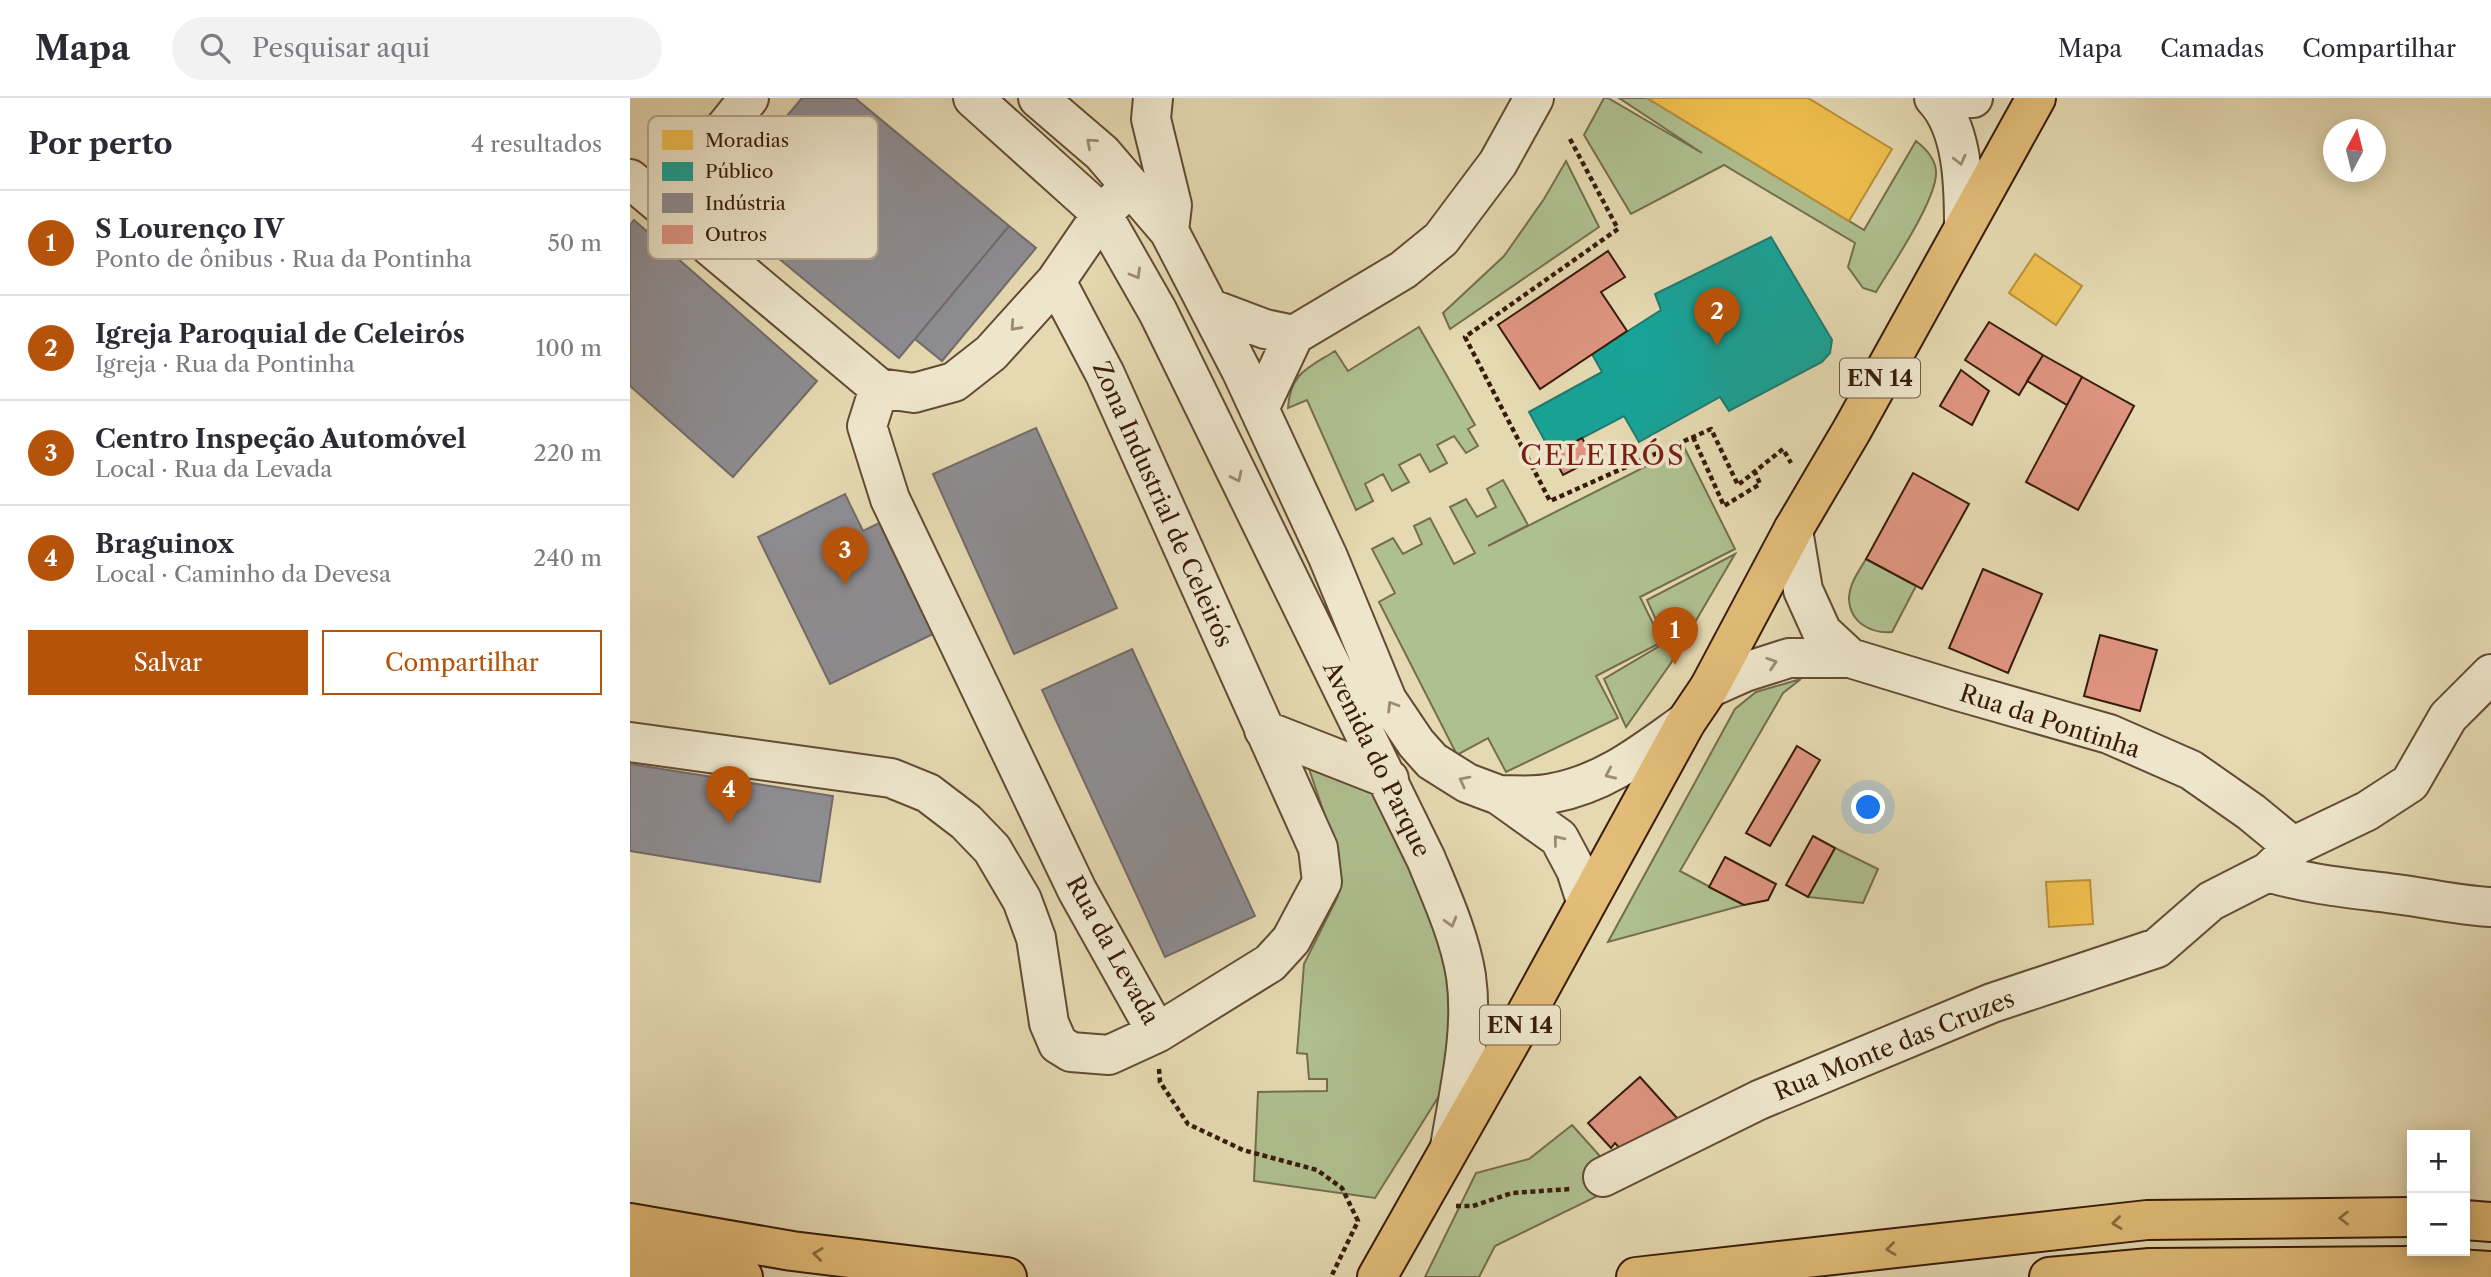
<!DOCTYPE html>
<html lang="pt">
<meta charset="utf-8">
<style>
:root{--surface:#fff;--page:#f2f2f3;--text:#2b2b33;--muted:#7c7c81;--line:#e1e1e2;--accent:#b45309}
body{margin:0;font-family:"Libre Caslon Text",serif;background:var(--page);color:var(--text)}
.controls{position:absolute;right:21px;bottom:21px;display:grid;overflow:hidden;border-radius:0px;box-shadow:0 4px 18px #0003}
.controls button{width:63px;height:63px;display:grid;place-items:center;padding:0;border:0;border-bottom:2px solid var(--line);background:var(--surface);color:var(--text);font:35px sans-serif}
.compass{position:absolute;left:1693px;top:21px;width:63px;height:63px;border-radius:50%;background:var(--surface);box-shadow:0 4px 18px #0003;rotate:7deg}
.you{position:absolute;left:1239px;top:710px;width:24px;height:24px;margin:-18px;border:5px solid #fff;border-radius:50%;background:#1a73e8;box-shadow:0 0 0 10px #1a73e833}
.badge{display:grid;place-items:center;width:46px;height:46px;border-radius:50%;background:var(--accent);color:#fff;font-size:23px;font-weight:700}
.pin{position:absolute;translate:-50% -58px;filter:drop-shadow(0 2px 4px #0008)}
.pin::after{content:'';position:absolute;top:37px;width:24px;height:21px;background:inherit;clip-path:polygon(0 0,100% 0,50% 100%)}
.list{margin:0;padding:0;list-style:none}
h2{display:flex;justify-content:space-between;align-items:center;height:91px;margin:0;padding:0 28px;font-size:30px}
h2 small{font-size:23px;font-weight:400;color:var(--muted)}
.list li{display:grid;grid-template-columns:46px 1fr auto;gap:21px;align-items:center;box-sizing:border-box;height:105px;padding:0 28px;border-top:2px solid var(--line)}
.list b{display:block;font-size:26px;white-space:nowrap}
.list p{margin:0;font-size:23px;white-space:nowrap;color:var(--muted)}
.list em{font-size:23px;font-style:normal;color:var(--muted)}
.actions{display:flex;gap:14px;padding:21px 28px}
.actions a{flex:1;padding:16px 0;border:2px solid var(--accent);border-radius:0px;text-align:center;font-size:24px;color:var(--accent)}
.actions .main{background:var(--accent);color:#fff}
.icon{flex:none;width:38px;height:38px;fill:none;stroke:currentColor;stroke-width:2;stroke-linecap:round;stroke-linejoin:round}
.map{position:relative;flex:none;width:1861px;height:1179px;overflow:hidden}
header{display:flex;align-items:center;gap:42px;box-sizing:border-box;height:98px;padding:0 35px;background:var(--surface);border-bottom:2px solid var(--line)}
header strong{font-size:33px}
nav{display:flex;gap:38px;margin-inline-start:auto;font-size:24px}
.search{width:490px;height:63px;background:var(--page);display:flex;align-items:center;gap:18px;box-sizing:border-box;padding:0 24px;border-radius:38px;color:var(--muted);font-size:26px}
main{display:flex}
aside{flex:1;background:var(--surface)}
.map>svg:first-child{display:block}
.green{fill:#afc090;stroke:#746e4c;stroke-width:2}
.homes{fill:#f2c14e;stroke:#ba9039;stroke-width:2}
.public{fill:#17a398;stroke:#217a6d;stroke-width:2}
.industry{fill:#8d8d92;stroke:#746b69;stroke-width:2}
.building{fill:#de9480;stroke:#381c09;stroke-width:2}
.lines{fill:none;stroke-linecap:round;stroke-linejoin:round}
.minor-casing{stroke:#634b33;stroke-width:42}
.major-casing{stroke:#381c09;stroke-width:42}
.highway-casing{stroke:#381c09;stroke-width:42}
.path{stroke:#381c09;stroke-width:4.5;stroke-dasharray:5 3.5;stroke-linecap:butt}
.minor{stroke:#eee6cc;stroke-width:38}
.major{stroke:#e2bc78;stroke-width:38}
.highway{stroke:#e2bc78;stroke-width:38}
.oneway{stroke:#9c8b74}
.oneway2{stroke:#8d6c40}
.labels{text-anchor:middle;dominant-baseline:central;stroke-width:7;stroke-linejoin:round;paint-order:stroke}
.shield{fill:#eee6cc;stroke:#6f5944;stroke-width:2}
.shield-label{font-size:23px;font-weight:bold;fill:#381c09}
.street-label{font-size:24px;fill:#381c09;stroke:#eee6cc}
.quarter-label{font-size:28px;letter-spacing:2px;fill:#7a1f14;stroke:#eee6cc}
.key{fill:#eee6cc;stroke:#b7a992;stroke-width:2}
.key-label{font-size:19px;fill:#381c09}
</style>
<header>
<strong>Mapa</strong>
<div class="search"><svg class="icon" aria-label="search" viewBox="0 0 24 24"><circle cx="10" cy="10" r="6"/><path d="M15 15l6 6"/></svg>Pesquisar aqui</div>
<nav><a>Mapa</a><a>Camadas</a><a>Compartilhar</a></nav>
</header>
<main>
<aside>
<h2>Por perto<small>4 resultados</small></h2>
<ul class="list">
<li><span class="badge">1</span><div><b>S Lourenço IV</b><p>Ponto de ônibus · Rua da Pontinha</p></div><em>50 m</em></li>
<li><span class="badge">2</span><div><b>Igreja Paroquial de Celeirós</b><p>Igreja · Rua da Pontinha</p></div><em>100 m</em></li>
<li><span class="badge">3</span><div><b>Centro Inspeção Automóvel</b><p>Local · Rua da Levada</p></div><em>220 m</em></li>
<li><span class="badge">4</span><div><b>Braguinox</b><p>Local · Caminho da Devesa</p></div><em>240 m</em></li>
</ul>
<div class="actions"><a class="main">Salvar</a><a>Compartilhar</a></div>
</aside>
<div class="map">
<svg width="1861" height="1179" viewBox="0 0 1861 1179">
<rect width="100%" height="100%" fill="#e5d9b1"/>
<filter id="stains"><feTurbulence type="fractalNoise" baseFrequency=".00286" numOctaves="4"/><feColorMatrix values="0 0 0 0 .2 0 0 0 0 .09 0 0 0 0 .02 0 0 0 .5 -.17"/></filter>
<radialGradient id="worn" r=".72"><stop offset=".6" stop-color="#630" stop-opacity="0"/><stop offset="1" stop-color="#630" stop-opacity=".3"/></radialGradient>
<!-- green -->
<path class="green" d="M 974,0 L 978,0 L 1072,55 L 989,0 L 1017,0 L 1234,132 L 1286,43 C 1295,50 1305,60 1306,73 C 1308,100 1261,169 1246,194 L 1233,190 L 1218,169 L 1225,145 L 1094,67 L 1001,116 L 954,37 Z
M 936,63 L 969,129 L 820,231 L 813,215 L 874,158 L 914,101 Z
M 789,229 L 845,327 L 838,331 L 848,348 L 836,355 L 824,338 L 807,347 L 817,365 L 800,374 L 790,356 L 769,367 L 779,384 L 762,393 L 753,376 L 735,386 L 743,403 L 726,412 L 677,302 L 658,310 C 660,275 678,270 705,253 L 718,273 Z
M 1054,349 L 1105,451 L 1010,499 L 1032,544 L 966,578 L 988,620 L 876,674 L 858,640 L 827,657 L 749,504 L 765,495 L 742,451 L 763,440 L 773,456 L 792,446 L 784,428 L 800,420 L 824,466 L 845,455 L 820,409 L 836,401 L 847,419 L 866,409 L 857,391 L 873,382 L 898,427 L 858,448 Z
M 1105,456 L 1041,565 L 996,629 L 974,581 L 1036,544 L 1017,502 Z
M 1236,461 L 1286,488 L 1262,534 C 1242,536 1220,525 1219,501 C 1219,486 1229,473 1236,461 Z
M 1171,581 L 1153,595 L 1050,773 L 1114,807 L 978,844 L 1105,611 L 1126,594 Z
M 678,668 L 744,692 L 819,855 L 821,955 L 809,998 L 745,1100 L 624,1083 L 628,994 L 697,993 L 697,981 L 679,981 L 677,956 L 667,955 L 674,866 L 708,798 L 708,756 Z
M 1205,750 L 1248,771 L 1233,805 L 1178,799 Z
M 942,1027 L 994,1085 L 865,1148 L 849,1179 L 795,1179 L 846,1075 L 899,1061 Z"/>
<!-- homes -->
<path class="homes" d="M 1017,0 L 1178,0 L 1262,51 L 1219,123 Z
M 1405,156 L 1452,188 L 1426,227 L 1379,195 Z
M 1460,782 L 1463,826 L 1419,829 L 1416,784 Z"/>
<!-- public -->
<path class="public" d="M 1141,139 L 1202,242 L 1200,255 L 1192,264 L 1099,313 L 1090,299 L 1009,344 L 994,318 L 922,356 L 899,314 L 972,274 L 962,256 L 1031,212 L 1025,196 Z"/>
<!-- industry -->
<path class="industry" d="M 172,0 L 225,0 L 379,128 L 269,260 L 83,106 Z
M 4,122 L 187,283 L 103,379 L 0,288 L 0,127 Z
M 379,128 L 406,150 L 312,263 L 285,241 Z
M 406,330 L 487,510 L 384,556 L 303,376 Z
M 215,396 L 233,433 L 249,425 L 303,536 L 200,586 L 128,439 Z
M 502,551 L 625,818 L 535,859 L 412,592 Z
M 0,666 L 203,698 L 190,784 L 0,753 Z"/>
<!-- building -->
<path class="building" d="M 978,153 L 995,179 L 971,194 L 997,233 L 910,291 L 868,227 Z
M 1359,224 L 1413,257 L 1389,297 L 1335,262 Z
M 1413,257 L 1452,279 L 1437,307 L 1397,283 Z
M 1331,272 L 1359,293 L 1342,327 L 1310,308 Z
M 1452,279 L 1504,308 L 1448,412 L 1396,384 Z
M 952,340 L 964,361 L 933,377 L 922,356 Z
M 1283,375 L 1339,406 L 1292,491 L 1236,461 Z
M 1353,471 L 1412,496 L 1378,575 L 1319,550 Z
M 1470,537 L 1527,552 L 1510,613 L 1454,598 Z
M 1167,648 L 1190,662 L 1140,748 L 1116,735 Z
M 1183,738 L 1205,750 L 1178,799 L 1156,787 Z
M 1095,759 L 1146,786 L 1138,802 L 1114,807 L 1079,789 Z
M 1010,979 L 1047,1020 L 1000,1062 L 985,1045 L 981,1050 L 958,1025 Z"/>
<g class="lines">
<defs>
<path id="minor" d="M 343,0 L 472,116 L 528,214 L 796,761 C 811,797 830,839 836,878 C 844,934 829,993 820,1049
M 408,0 L 472,55 L 539,133 L 611,272 L 698,459 L 757,602 L 786,645 L 802,663 L 837,685 L 869,697 L 929,740 L 946,772 L 956,803
M 523,0 L 521,21 L 542,107 L 539,133
M 1304,0 C 1333,30 1334,87 1334,127
M 1306,1 L 1343,0
M 0,81 L 249,290 L 284,295 L 324,284 L 361,255 L 426,183 L 472,116 L 487,101
M 32,108 L 119,0
M 579,210 L 635,231 L 664,237
M 249,290 L 237,328 L 260,401 L 447,792 L 527,935 L 640,865 L 661,842 L 692,784 L 688,750 L 475,276 L 426,183
M 629,311 L 664,237 L 773,172 L 811,141 L 868,65 L 904,0
M 1163,432 L 1173,492 L 1192,534 L 1220,560
M 1079,590 L 1115,574 L 1159,560 L 1220,560 L 1328,593 L 1479,636 L 1561,672 L 1621,714 L 1655,742 L 1666,747
M 634,632 L 759,681
M 0,644 L 261,680 L 298,695 L 336,724 L 362,751 L 392,802 L 406,840 L 419,925 L 428,946 L 441,954 L 479,957 L 527,935
M 869,697 C 886,697 906,699 923,695 C 976,685 1014,654 1056,624
M 1638,774 C 1686,789 1736,791 1786,799 C 1812,803 1836,808 1861,809
M 973,1079 L 1129,1002 L 1362,905 L 1527,850 L 1581,803 L 1638,774 L 1666,747 L 1737,713 L 1780,685 L 1818,619 L 1861,576"/>
<path id="major" d="M 747,1179 L 891,925 L 1056,624 L 1079,590 L 1163,432 L 1222,332 L 1406,0"/>
<path id="highway" d="M 1835,1122 L 1861,1124
M 0,1125 L 162,1153 L 377,1179
M 0,1161 L 113,1179
M 1006,1179 L 1517,1122 L 1782,1119
M 1419,1179 L 1520,1170 L 1778,1168 L 1861,1173"/>
</defs>
<!-- minor casing -->
<use href="#minor" class="minor-casing"/>
<!-- major casing -->
<use href="#major" class="major-casing"/>
<!-- highway casing -->
<use href="#highway" class="highway-casing"/>
<!-- path -->
<path class="path" d="M 940,41 L 988,131 L 835,239 L 920,403 L 1081,331 L 1108,387 L 1153,351 L 1161,365
M 1063,339 L 1094,408 L 1130,386 L 1125,374
M 529,971 L 530,984 L 558,1026 L 613,1052 L 687,1072 L 712,1090 L 728,1123 L 701,1179
M 826,1108 L 843,1108 L 882,1095 L 941,1091"/>
<!-- minor -->
<use href="#minor" class="minor"/>
<!-- major -->
<use href="#major" class="major"/>
<!-- highway -->
<use href="#highway" class="highway"/>
</g>
<!-- one-way arrows -->
<defs><path id="oneway-chevron" d="M-2-3.5L2.5 0L-2 3.5" fill="none" stroke-width="1.6" stroke-linecap="round" stroke-linejoin="round" transform="scale(1.75)"/></defs>
<g class="oneway">
<use href="#oneway-chevron" transform="translate(461 45) rotate(-139)"/>
<use href="#oneway-chevron" transform="translate(1330 62) rotate(76)"/>
<use href="#oneway-chevron" transform="translate(506 176) rotate(60)"/>
<use href="#oneway-chevron" transform="translate(385 228) rotate(132)"/>
<use href="#oneway-chevron" transform="translate(607 379) rotate(64)"/>
<use href="#oneway-chevron" transform="translate(1142 565) rotate(-18)"/>
<use href="#oneway-chevron" transform="translate(762 608) rotate(-122)"/>
<use href="#oneway-chevron" transform="translate(980 676) rotate(156)"/>
<use href="#oneway-chevron" transform="translate(834 683) rotate(-152)"/>
<use href="#oneway-chevron" transform="translate(928 742) rotate(-129)"/>
<use href="#oneway-chevron" transform="translate(821 824) rotate(74)"/>
</g>
<g class="oneway2">
<use href="#oneway-chevron" transform="translate(1714 1120) rotate(180)"/>
<use href="#oneway-chevron" transform="translate(1487 1125) rotate(173)"/>
<use href="#oneway-chevron" transform="translate(1261 1151) rotate(173)"/>
<use href="#oneway-chevron" transform="translate(188 1156) rotate(-173)"/>
</g>
<g class="labels">
<!-- shield labels -->
<g class="shield">
<rect x="1210" y="260.5" width="80" height="39" rx="5"/>
<rect x="850" y="907.5" width="80" height="39" rx="5"/>
</g>
<g class="shield-label">
<text x="1250" y="280">EN 14</text>
<text x="890" y="927">EN 14</text>
</g>
<!-- street labels -->
<g class="street-label">
<text transform="translate(533 406) rotate(66)">Zona Industrial de Celeirós</text>
<text transform="translate(1420 623) rotate(18)">Rua da Pontinha</text>
<text transform="translate(747 661) rotate(64)">Avenida do Parque</text>
<text transform="translate(483 852) rotate(61)">Rua da Levada</text>
<text transform="translate(1264 947) rotate(-22)">Rua Monte das Cruzes</text>
</g>
<!-- quarter labels -->
<g class="quarter-label">
<text x="973" y="357">CELEIRÓS</text>
</g>
</g>
<!-- legend -->
<rect x="18" y="18" width="230" height="143" rx="10" class="key"/>
<rect x="32" y="32" width="31" height="20" fill="#f2c14e"/>
<rect x="32" y="64" width="31" height="19" fill="#17a398"/>
<rect x="32" y="95" width="31" height="20" fill="#8d8d92"/>
<rect x="32" y="127" width="31" height="19" fill="#de9480"/>
<g class="key-label">
<text x="75" y="49">Moradias</text>
<text x="75" y="80">Público</text>
<text x="75" y="112">Indústria</text>
<text x="75" y="143">Outros</text>
</g>
<rect width="100%" height="100%" filter="url(#stains)"/>
<rect width="100%" height="100%" fill="url(#worn)"/>
</svg>
<div class="controls">
<button>+</button>
<button>−</button>
</div>
<svg class="compass" viewBox="-18 -18 36 36"><path d="M0-13l5 13h-10z" fill="#e53935"/><path d="M0 13l5-13h-10z" fill="#7c7c81"/></svg>
<div class="you"></div>
<div class="pin badge" style="left:1045px;top:567px">1</div>
<div class="pin badge" style="left:1087px;top:248px">2</div>
<div class="pin badge" style="left:215px;top:487px">3</div>
<div class="pin badge" style="left:99px;top:726px">4</div>
</div>
</main>
